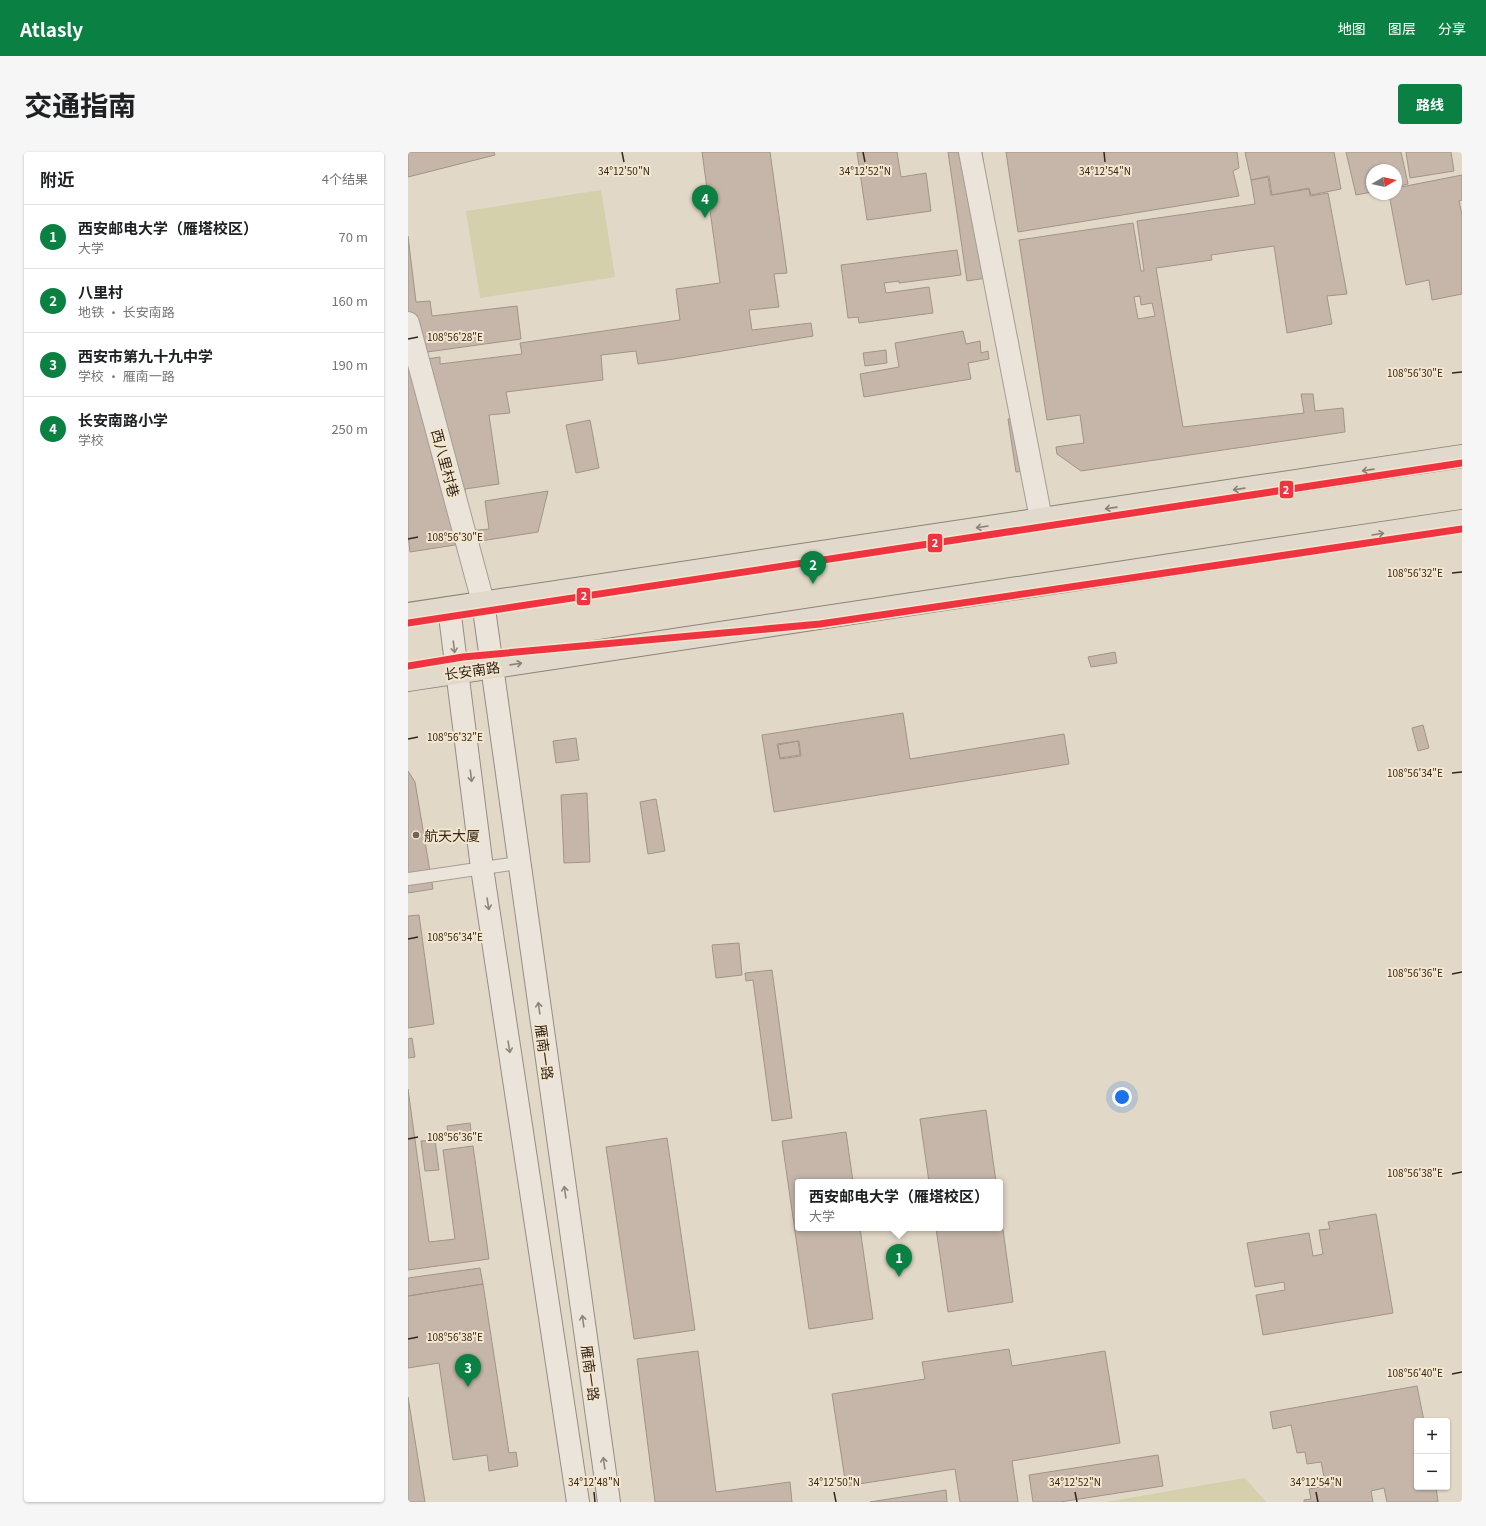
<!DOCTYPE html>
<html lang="zh">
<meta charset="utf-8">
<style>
:root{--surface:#fff;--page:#f6f6f6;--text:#202124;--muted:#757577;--line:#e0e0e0;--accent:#0b8043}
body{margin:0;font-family:Georgia,"Noto Sans SC",serif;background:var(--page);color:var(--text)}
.controls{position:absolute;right:12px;bottom:12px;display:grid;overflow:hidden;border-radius:4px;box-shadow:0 1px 3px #0004}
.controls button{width:36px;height:36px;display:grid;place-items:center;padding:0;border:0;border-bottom:1px solid var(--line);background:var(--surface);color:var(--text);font:20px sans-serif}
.compass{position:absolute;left:958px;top:12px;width:36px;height:36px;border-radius:50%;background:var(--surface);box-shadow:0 1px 3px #0004;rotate:81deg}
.you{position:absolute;left:714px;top:945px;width:14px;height:14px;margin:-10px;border:3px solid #fff;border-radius:50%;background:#1a73e8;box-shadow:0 0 0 6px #1a73e833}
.badge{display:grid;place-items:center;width:26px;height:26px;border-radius:50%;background:var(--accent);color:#fff;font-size:13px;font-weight:700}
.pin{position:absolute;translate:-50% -33px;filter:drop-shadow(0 1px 2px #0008)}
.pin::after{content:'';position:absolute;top:21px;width:14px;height:12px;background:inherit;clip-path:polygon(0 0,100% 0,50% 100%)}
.popup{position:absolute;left:387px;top:1027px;width:208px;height:52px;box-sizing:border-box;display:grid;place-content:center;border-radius:4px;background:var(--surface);filter:drop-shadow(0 1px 3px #0005);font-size:13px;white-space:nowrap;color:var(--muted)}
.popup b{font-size:15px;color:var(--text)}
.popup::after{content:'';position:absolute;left:50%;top:100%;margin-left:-8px;border:8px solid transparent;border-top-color:var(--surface)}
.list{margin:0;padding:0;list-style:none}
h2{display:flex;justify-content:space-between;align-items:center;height:52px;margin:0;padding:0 16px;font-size:17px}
h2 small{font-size:13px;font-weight:400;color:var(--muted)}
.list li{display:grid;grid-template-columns:26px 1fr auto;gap:12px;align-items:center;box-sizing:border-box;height:64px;padding:0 16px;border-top:1px solid var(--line)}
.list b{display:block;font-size:15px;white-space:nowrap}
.list p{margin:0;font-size:13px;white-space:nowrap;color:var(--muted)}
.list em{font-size:13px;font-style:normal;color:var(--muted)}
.map{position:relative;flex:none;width:1054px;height:1350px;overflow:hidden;border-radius:4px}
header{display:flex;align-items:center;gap:24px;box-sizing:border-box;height:56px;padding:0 20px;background:var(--accent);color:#fff}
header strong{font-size:19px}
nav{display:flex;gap:22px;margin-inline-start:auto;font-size:14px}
.intro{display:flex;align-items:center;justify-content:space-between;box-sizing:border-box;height:96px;padding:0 24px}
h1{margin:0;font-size:28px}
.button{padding:10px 18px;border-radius:4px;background:var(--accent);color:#fff;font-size:14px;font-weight:700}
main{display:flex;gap:24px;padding:0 24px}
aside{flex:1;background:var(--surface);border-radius:4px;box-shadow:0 1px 3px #0004}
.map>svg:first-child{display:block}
.green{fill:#d3d0ab}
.building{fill:#c5b6a9;stroke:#a19488;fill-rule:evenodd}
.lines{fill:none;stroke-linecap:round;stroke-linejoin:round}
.lane-casing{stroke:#a69d92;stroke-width:14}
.street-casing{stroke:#a69d92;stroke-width:24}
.secondary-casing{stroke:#968d82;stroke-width:24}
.primary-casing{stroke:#8c8379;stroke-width:24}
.lane{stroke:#eae4da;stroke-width:12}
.street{stroke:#eae4da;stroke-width:22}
.secondary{stroke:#eae4da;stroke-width:22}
.primary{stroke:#e1d9cb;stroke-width:22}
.metro-1-casing{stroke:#f3e6cd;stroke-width:10}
.metro-1{stroke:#ef3340;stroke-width:7}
.oneway{stroke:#8a8074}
.oneway2{stroke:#8e857b}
.ticks{fill:none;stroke:#33261c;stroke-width:1.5}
.poi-dot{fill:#706458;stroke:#f3e6cd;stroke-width:1.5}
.labels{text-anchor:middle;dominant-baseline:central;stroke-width:4;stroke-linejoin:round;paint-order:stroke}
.street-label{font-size:14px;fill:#33261c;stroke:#f3e6cd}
.poi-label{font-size:14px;fill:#33261c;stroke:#f3e6cd;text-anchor:start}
.ticks-label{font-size:10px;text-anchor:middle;fill:#33261c;stroke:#f3e6cd;stroke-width:4;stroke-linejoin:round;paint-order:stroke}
.line-badge{stroke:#f3e6cd;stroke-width:1.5}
.badge-label{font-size:11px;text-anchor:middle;font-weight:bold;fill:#fff}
</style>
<header>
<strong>Atlasly</strong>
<nav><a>地图</a><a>图层</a><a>分享</a></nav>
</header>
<div class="intro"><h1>交通指南</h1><a class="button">路线</a></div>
<main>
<aside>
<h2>附近<small>4个结果</small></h2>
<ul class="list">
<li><span class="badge">1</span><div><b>西安邮电大学（雁塔校区）</b><p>大学</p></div><em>70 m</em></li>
<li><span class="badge">2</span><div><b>八里村</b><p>地铁 · 长安南路</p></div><em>160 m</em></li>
<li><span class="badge">3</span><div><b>西安市第九十九中学</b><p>学校 · 雁南一路</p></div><em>190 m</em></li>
<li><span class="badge">4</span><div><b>长安南路小学</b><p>学校</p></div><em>250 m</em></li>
</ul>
</aside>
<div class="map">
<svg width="1054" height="1350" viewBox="0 0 1054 1350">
<rect width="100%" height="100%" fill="#e2d8c8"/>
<!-- green -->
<path class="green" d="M 193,38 L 207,125 L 72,146 L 58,59 Z
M 837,1326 L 858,1350 L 698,1350 Z"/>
<!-- building -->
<path class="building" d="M 0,0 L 86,0 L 87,3 L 0,25 Z
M 294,0 L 362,0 L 379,121 L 366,122 L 371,155 L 341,158 L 344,178 L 403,171 L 405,184 L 266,207 L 230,212 L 228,199 L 193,203 L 195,228 L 98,240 L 102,261 L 81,263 L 91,332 L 57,337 L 61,379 L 81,377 L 77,349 L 140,339 L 130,380 L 2,400 L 0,383 L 0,84 L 8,150 L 22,149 L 24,164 L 109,154 L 113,187 L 12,201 L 12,208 L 32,205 L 32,212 L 114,202 L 112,191 L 272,168 L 268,137 L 312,131 Z
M 449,0 L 489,0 L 493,25 L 518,21 L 523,59 L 459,68 Z
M 540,0 L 574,0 L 592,124 L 559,129 Z
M 598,0 L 829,0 L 831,16 L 825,19 L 831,44 L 610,80 Z
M 837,0 L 926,0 L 933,37 L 903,43 L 901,36 L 864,43 L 861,24 L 843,28 Z
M 938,0 L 993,0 L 1000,32 L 988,35 L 988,18 L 964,18 L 964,40 L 948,43 Z
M 998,0 L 1043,0 L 1046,19 L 1002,26 Z
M 1054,23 L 1054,48 L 1051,49 L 1054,63 L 1054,142 L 1024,148 L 1021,128 L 998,133 L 981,42 L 988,42 L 988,36 Z
M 860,25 L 863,43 L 901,37 L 902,44 L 920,41 L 939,142 L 919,144 L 924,172 L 879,181 L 866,94 L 803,103 L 804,108 L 748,116 L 775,275 L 896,261 L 893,242 L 905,242 L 907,259 L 935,256 L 937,280 L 673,319 L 649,302 L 648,295 L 676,291 L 672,263 L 639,268 L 611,88 L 725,71 L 733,119 L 736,119 L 729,69 L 847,52 L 843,28 ZM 732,144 L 733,153 L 744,151 L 747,164 L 730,167 L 726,145 Z
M 549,98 L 553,123 L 491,131 L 491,129 L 476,131 L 478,141 L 521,135 L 525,161 L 451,171 L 450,165 L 440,166 L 433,113 Z
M 555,179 L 558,192 L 572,189 L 573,201 L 580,199 L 581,207 L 560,211 L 563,227 L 456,245 L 452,222 L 491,215 L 487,191 Z
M 478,198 L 479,211 L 457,214 L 455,201 Z
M 612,265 L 625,318 L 608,320 L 600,267 Z
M 182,268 L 191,316 L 168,321 L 158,273 Z
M 707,500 L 709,511 L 683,515 L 680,505 Z
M 495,561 L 502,607 L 656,582 L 661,612 L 366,660 L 354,583 ZM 391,589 L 393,604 L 372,607 L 369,592 Z
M 1015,573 L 1021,596 L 1010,599 L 1004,576 Z
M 168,586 L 171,608 L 148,611 L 145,589 Z
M 390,589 L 392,603 L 372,606 L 370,593 Z
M 0,619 L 7,630 L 25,737 L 0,741 Z
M 179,641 L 182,710 L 156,711 L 153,643 Z
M 248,647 L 257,699 L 240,702 L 232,650 Z
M 11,763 L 26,872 L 0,876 L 0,764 Z
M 331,791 L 334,823 L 308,826 L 304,793 Z
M 364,818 L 384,966 L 364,969 L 345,828 L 338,829 L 337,821 Z
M 4,886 L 7,905 L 0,906 L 0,887 Z
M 0,937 L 21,1090 L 47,1087 L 35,998 L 65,994 L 81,1107 L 0,1118 Z
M 578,958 L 588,1030 L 521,1030 L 512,967 Z
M 62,971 L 64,987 L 41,990 L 39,974 Z
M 438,980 L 445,1030 L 390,1030 L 390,1076 L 452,1076 L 465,1167 L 401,1177 L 374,989 Z
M 259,986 L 287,1178 L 226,1187 L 198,995 Z
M 27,988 L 31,1018 L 17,1019 L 13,989 Z
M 592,1056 L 605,1150 L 540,1160 L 528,1076 L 592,1076 Z
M 968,1062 L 985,1161 L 855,1183 L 848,1143 L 877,1138 L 876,1130 L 847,1135 L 839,1091 L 901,1081 L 905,1104 L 915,1102 L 911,1078 L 922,1077 L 920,1070 Z
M 72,1116 L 75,1132 L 0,1144 L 0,1126 Z
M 75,1132 L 101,1301 L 108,1300 L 110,1314 L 81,1319 L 79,1303 L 45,1308 L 31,1211 L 0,1216 L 0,1144 Z
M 601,1197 L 604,1214 L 697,1199 L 712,1291 L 604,1309 L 610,1350 L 552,1350 L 547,1317 L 438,1334 L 424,1242 L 517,1227 L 514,1210 Z
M 290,1199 L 308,1340 L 382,1330 L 384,1350 L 247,1350 L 229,1207 Z
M 1009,1234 L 1016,1269 L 1009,1269 L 1009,1335 L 1028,1335 L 1030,1350 L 979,1350 L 976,1336 L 963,1339 L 965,1350 L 896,1350 L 896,1348 L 903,1347 L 901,1337 L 918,1334 L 913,1310 L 899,1312 L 897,1300 L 889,1301 L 883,1273 L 865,1277 L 862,1260 Z
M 0,1245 L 17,1350 L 0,1350 Z
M 750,1303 L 755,1334 L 652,1350 L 625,1350 L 621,1323 Z
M 538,1338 L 539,1350 L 462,1350 Z"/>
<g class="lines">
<defs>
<path id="lane" d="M 0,727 L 110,711"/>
<path id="street" d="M 562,0 L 633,367
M 0,171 L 75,450"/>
<path id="secondary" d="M 75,450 L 201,1350
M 41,456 L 74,716 L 170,1350"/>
<path id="primary" d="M 0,462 L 1054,304
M 0,528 L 1054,369"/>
</defs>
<!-- lane casing -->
<use href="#lane" class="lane-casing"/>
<!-- street casing -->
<use href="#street" class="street-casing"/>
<!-- secondary casing -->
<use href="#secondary" class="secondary-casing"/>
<!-- primary casing -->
<use href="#primary" class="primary-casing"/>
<!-- lane -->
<use href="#lane" class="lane"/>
<!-- street -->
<use href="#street" class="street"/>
<!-- secondary -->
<use href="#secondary" class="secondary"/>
<!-- primary -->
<use href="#primary" class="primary"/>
<defs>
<path id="metro-1" d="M 0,471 L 1054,311
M 0,514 L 55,505 L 412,472 L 1054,377"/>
</defs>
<!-- metro-1 casing -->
<use href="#metro-1" class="metro-1-casing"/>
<!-- metro-1 -->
<use href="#metro-1" class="metro-1"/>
</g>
<!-- one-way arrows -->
<defs><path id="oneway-shaft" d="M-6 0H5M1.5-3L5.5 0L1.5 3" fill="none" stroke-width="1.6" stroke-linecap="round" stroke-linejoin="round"/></defs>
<g class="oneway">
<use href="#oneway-shaft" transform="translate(960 318) rotate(172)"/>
<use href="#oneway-shaft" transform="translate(831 337) rotate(172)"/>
<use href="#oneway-shaft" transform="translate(703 356) rotate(172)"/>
<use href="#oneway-shaft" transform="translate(574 375) rotate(171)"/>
<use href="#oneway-shaft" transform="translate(970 382) rotate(-9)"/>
<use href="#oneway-shaft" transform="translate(108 512) rotate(-8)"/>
</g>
<g class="oneway2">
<use href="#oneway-shaft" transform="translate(46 495) rotate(83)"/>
<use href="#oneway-shaft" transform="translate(63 624) rotate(83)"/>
<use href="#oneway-shaft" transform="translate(80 752) rotate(81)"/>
<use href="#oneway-shaft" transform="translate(131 856) rotate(-98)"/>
<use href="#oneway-shaft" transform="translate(101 895) rotate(81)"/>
<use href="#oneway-shaft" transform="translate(157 1040) rotate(-98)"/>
<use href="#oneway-shaft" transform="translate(175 1169) rotate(-98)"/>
<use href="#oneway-shaft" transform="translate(196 1311) rotate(-98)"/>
</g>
<!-- ticks -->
<path class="ticks" d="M 214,0 L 216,10M 455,0 L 457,10M 696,0 L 697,10M 0,187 L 10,185M 1044,221 L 1054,220M 0,387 L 10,385M 1044,421 L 1054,420M 0,587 L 10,585M 1044,621 L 1054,620M 0,787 L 10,785M 1044,822 L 1054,820M 0,987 L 10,985M 1044,1022 L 1054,1020M 0,1187 L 10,1185M 1044,1222 L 1054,1220M 186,1340 L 187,1350M 426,1340 L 428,1350M 667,1340 L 669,1350M 908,1340 L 910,1350"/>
<!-- markers -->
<circle class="poi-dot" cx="8" cy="683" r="4"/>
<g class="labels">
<!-- street labels -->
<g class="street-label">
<text transform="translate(38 311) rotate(75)">西八里村巷</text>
<text transform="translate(64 518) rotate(-8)">长安南路</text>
<text transform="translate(137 900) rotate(82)">雁南一路</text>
<text transform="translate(183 1221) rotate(82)">雁南一路</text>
</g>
<!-- poi labels -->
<g class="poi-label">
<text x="16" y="683">航天大厦</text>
</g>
</g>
<g class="ticks-label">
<text x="697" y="23">34°12'54"N</text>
<text x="216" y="23">34°12'50"N</text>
<text x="457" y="23">34°12'52"N</text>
<text x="47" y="189">108°56'28"E</text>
<text x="1007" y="225">108°56'30"E</text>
<text x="47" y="389">108°56'30"E</text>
<text x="1007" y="425">108°56'32"E</text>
<text x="47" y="589">108°56'32"E</text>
<text x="1007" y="625">108°56'34"E</text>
<text x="47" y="789">108°56'34"E</text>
<text x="1007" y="825">108°56'36"E</text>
<text x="47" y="989">108°56'36"E</text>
<text x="1007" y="1025">108°56'38"E</text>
<text x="47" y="1189">108°56'38"E</text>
<text x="1007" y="1225">108°56'40"E</text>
<text x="186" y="1334">34°12'48"N</text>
<text x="426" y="1334">34°12'50"N</text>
<text x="667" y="1334">34°12'52"N</text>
<text x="908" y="1334">34°12'54"N</text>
</g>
<g class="line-badge">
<rect x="871" y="328" width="15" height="19" rx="4" fill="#ef3340"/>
<rect x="519" y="381" width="16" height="20" rx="4" fill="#ef3340"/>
<rect x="168" y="435" width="15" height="19" rx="4" fill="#ef3340"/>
</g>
<g class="badge-label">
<text x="878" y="342">2</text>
<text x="527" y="395">2</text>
<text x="176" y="448">2</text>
</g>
</svg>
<div class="controls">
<button>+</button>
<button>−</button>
</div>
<svg class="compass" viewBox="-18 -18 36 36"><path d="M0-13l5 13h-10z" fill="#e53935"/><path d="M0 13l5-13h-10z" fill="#757577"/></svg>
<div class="you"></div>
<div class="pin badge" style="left:491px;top:1125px">1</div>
<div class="popup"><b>西安邮电大学（雁塔校区）</b>大学</div>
<div class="pin badge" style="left:405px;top:432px">2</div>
<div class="pin badge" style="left:60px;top:1235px">3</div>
<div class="pin badge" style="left:297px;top:66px">4</div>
</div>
</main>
